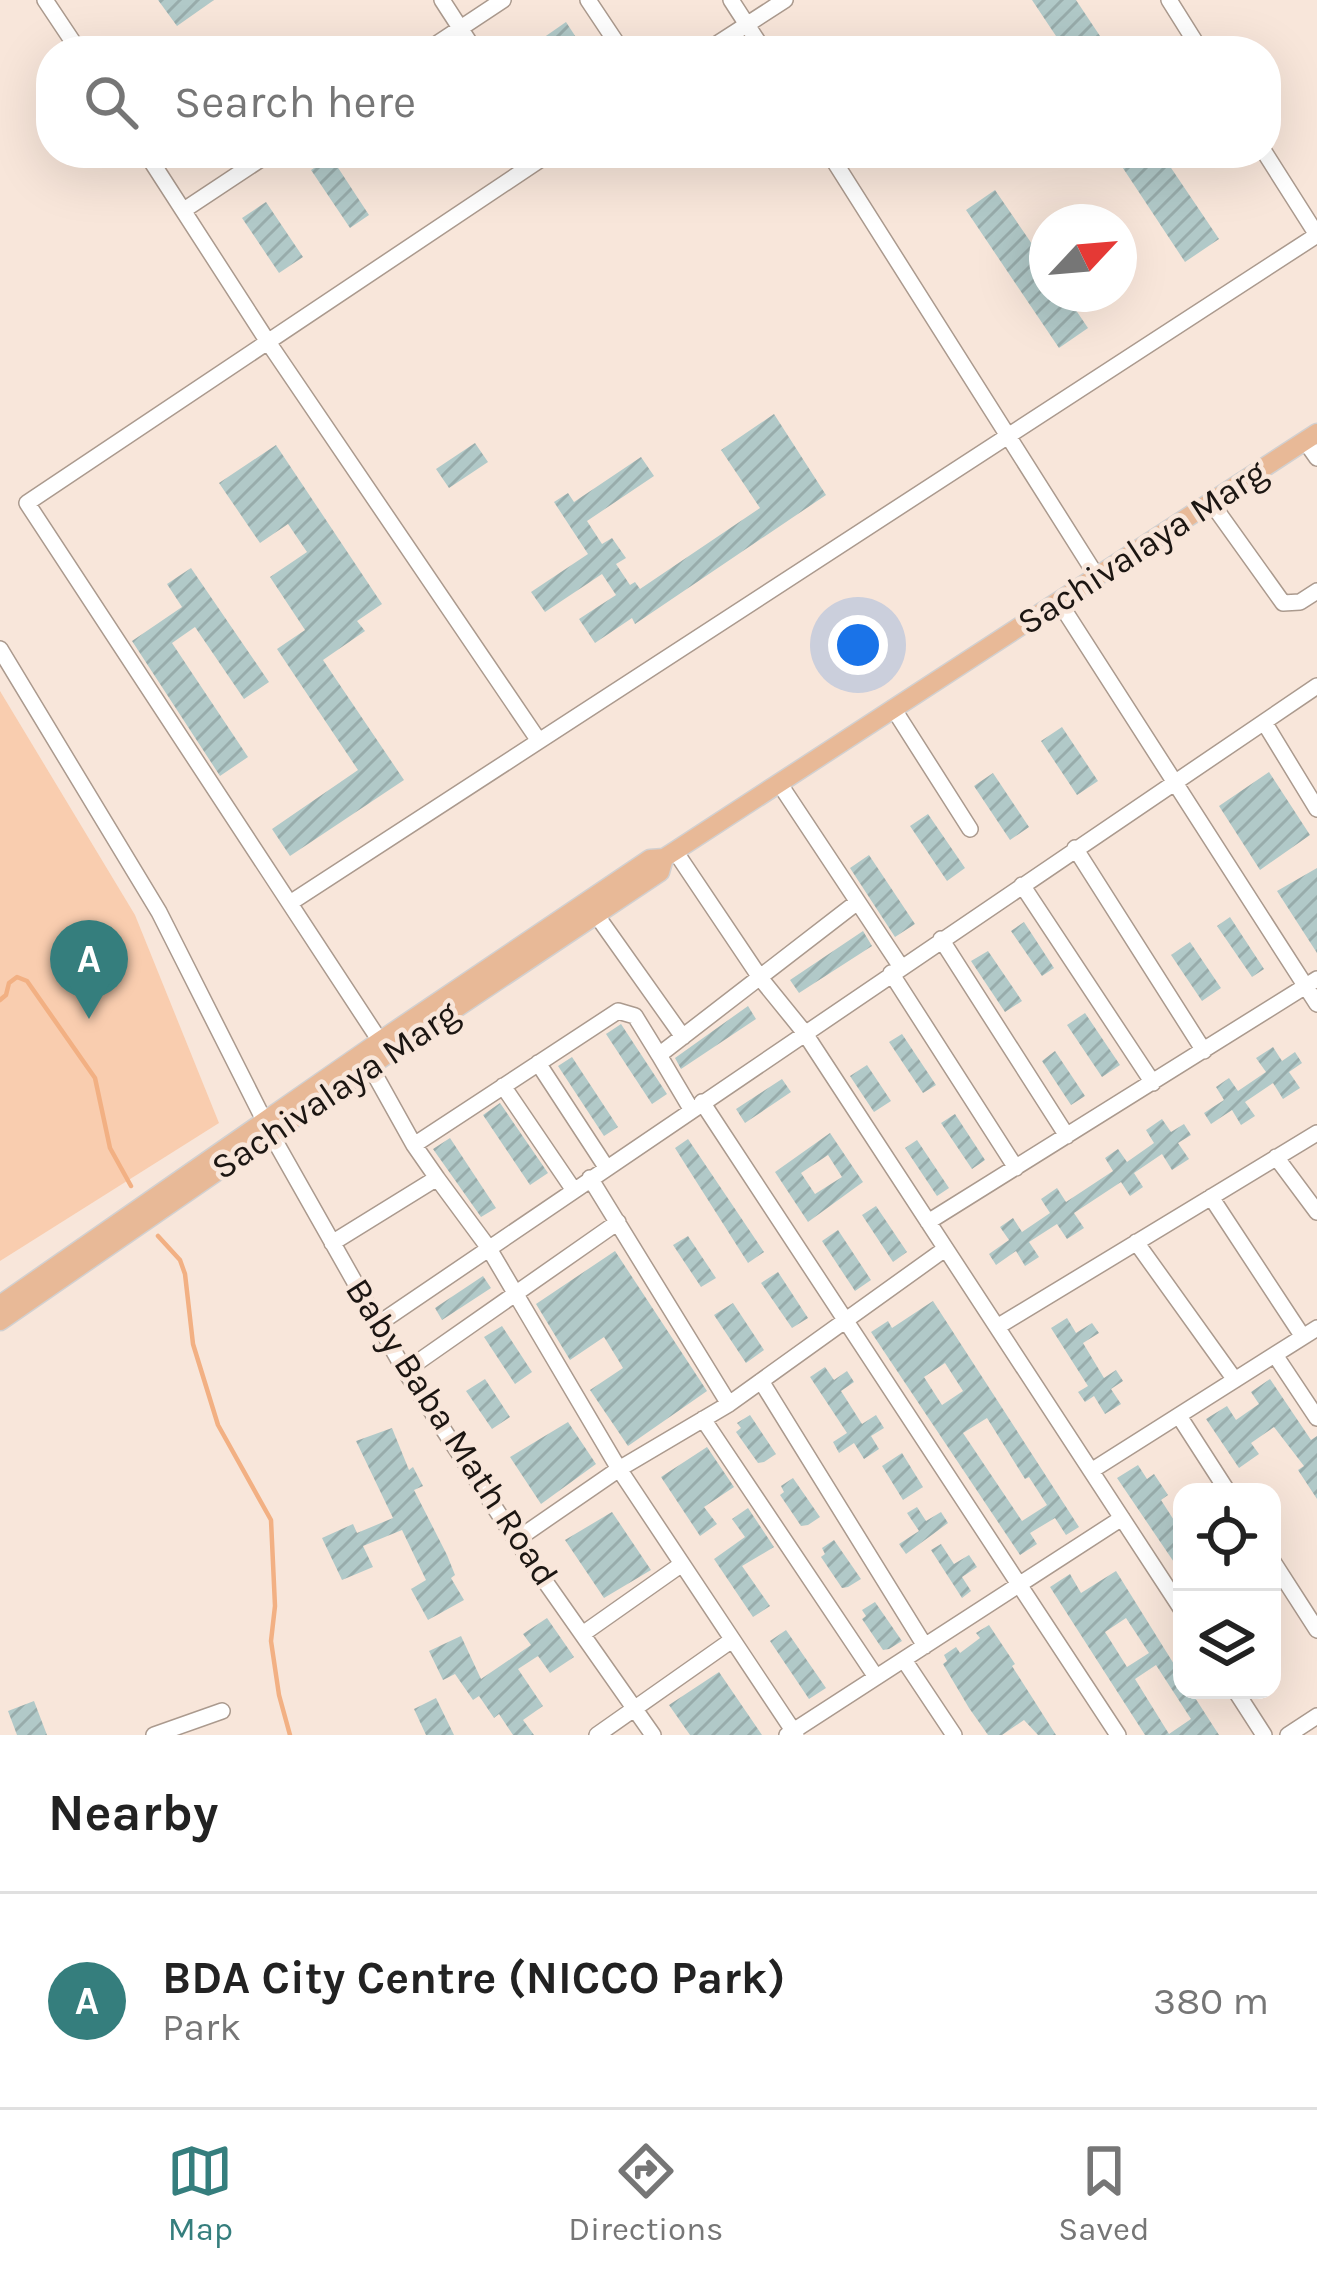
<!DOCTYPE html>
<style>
:root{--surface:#fff;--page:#f6f6f6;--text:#222;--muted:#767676;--line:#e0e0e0;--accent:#357e7d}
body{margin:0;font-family:Karla,sans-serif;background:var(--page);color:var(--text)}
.controls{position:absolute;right:36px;bottom:36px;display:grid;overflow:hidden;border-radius:24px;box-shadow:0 12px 48px #0002}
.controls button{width:108px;height:108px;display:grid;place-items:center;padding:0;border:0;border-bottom:3px solid var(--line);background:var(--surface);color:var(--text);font:60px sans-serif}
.compass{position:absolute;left:1029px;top:204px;width:108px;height:108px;border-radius:50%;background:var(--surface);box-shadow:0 12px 48px #0002;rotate:64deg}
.you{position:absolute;left:858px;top:645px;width:42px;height:42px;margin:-30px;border:9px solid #fff;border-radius:50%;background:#1a73e8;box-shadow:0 0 0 18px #1a73e833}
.badge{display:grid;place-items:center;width:78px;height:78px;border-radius:50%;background:var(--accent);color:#fff;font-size:39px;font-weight:700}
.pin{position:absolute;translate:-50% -99px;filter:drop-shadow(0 3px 6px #0008)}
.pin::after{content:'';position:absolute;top:63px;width:42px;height:36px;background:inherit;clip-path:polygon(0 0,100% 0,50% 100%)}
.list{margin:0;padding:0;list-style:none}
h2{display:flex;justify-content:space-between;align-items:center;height:156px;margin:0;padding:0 48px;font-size:51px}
h2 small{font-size:39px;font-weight:400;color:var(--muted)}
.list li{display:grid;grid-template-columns:78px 1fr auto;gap:36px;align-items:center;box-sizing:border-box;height:216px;padding:0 48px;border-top:3px solid var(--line)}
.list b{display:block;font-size:45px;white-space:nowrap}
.list p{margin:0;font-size:39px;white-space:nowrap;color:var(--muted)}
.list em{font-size:39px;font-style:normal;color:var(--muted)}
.icon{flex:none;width:66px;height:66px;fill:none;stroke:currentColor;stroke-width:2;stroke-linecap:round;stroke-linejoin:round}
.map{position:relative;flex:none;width:1317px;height:1735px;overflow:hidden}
.search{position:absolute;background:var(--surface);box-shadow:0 12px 48px #0002;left:36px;right:36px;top:36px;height:132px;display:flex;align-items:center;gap:30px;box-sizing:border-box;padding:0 42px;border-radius:48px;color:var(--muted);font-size:45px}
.sheet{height:372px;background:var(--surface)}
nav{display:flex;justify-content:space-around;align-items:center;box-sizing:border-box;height:168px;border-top:3px solid var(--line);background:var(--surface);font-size:33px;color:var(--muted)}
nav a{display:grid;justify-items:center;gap:6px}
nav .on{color:var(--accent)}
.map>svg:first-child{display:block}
.park{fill:#f9cdaf}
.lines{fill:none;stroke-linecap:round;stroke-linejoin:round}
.stream{stroke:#f2b083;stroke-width:4.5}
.building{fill:url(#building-hatch);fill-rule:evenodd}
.minor-casing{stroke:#ab9a8e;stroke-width:18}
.major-casing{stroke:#d2d0d0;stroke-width:21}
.minor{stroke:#fff;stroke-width:15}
.major{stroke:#e8b997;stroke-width:18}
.labels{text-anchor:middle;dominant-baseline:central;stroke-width:9;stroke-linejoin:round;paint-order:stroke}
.street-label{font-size:36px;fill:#1c1612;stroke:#f8e6da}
</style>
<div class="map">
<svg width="1317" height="1735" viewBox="0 0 1317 1735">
<defs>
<pattern id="building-hatch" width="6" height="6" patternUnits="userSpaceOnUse" patternTransform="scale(3)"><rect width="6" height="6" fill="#b1c9c8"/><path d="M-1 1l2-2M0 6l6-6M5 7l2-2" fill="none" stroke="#98acab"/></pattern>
</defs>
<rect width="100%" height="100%" fill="#f8e6da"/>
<!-- park -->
<path class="park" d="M 0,691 L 135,915 L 219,1123 L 0,1261 Z"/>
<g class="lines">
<!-- stream -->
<path class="stream" d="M 0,1000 L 6,995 L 9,983 L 17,977 L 27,981 L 95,1078 L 110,1148 L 131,1186
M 158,1236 L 180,1260 L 185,1274 L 193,1344 L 218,1425 L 271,1520 L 275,1606 L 271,1641 L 279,1695 L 290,1735"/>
</g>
<!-- building -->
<path class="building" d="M 158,0 L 214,0 L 177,26 Z
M 1032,0 L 1076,0 L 1110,51 L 1066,51 Z
M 566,22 L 585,51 L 520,51 L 543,38 Z
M 1113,153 L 1161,153 L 1219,239 L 1185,262 Z
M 331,157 L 369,215 L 350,228 L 311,170 Z
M 995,190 L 1032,244 L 1047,234 L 1047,294 L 1065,294 L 1088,328 L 1059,348 L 966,210 Z
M 266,202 L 303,257 L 279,273 L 242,218 Z
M 774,414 L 826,495 L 635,624 L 632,618 L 595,643 L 579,619 L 616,595 L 602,574 L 545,612 L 531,592 L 588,554 L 554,502 L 568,493 L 574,502 L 641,457 L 654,476 L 587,521 L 602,544 L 612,538 L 626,558 L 616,564 L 630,585 L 635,582 L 640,589 L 760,508 L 721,450 Z
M 475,443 L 488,462 L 449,488 L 436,469 Z
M 276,445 L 382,604 L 357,621 L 365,631 L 323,660 L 404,780 L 290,856 L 272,829 L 358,770 L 277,649 L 305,630 L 270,577 L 307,552 L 288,524 L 260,543 L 219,483 Z
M 191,568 L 269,682 L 244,699 L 195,627 L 172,643 L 248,757 L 220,776 L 132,641 L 182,607 L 167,584 Z
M 1062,727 L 1098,781 L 1077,795 L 1041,741 Z
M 1269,772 L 1310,835 L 1260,870 L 1219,806 Z
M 993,773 L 1029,827 L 1010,840 L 974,786 Z
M 928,814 L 965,868 L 947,881 L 910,826 Z
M 869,855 L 915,924 L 895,937 L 850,868 Z
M 1317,868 L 1317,953 L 1277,891 Z
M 1230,917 L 1264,969 L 1252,977 L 1217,926 Z
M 1024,922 L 1054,968 L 1042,976 L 1011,931 Z
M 863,931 L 872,946 L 799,993 L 790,980 Z
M 1190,942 L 1221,988 L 1202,1001 L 1171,955 Z
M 988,951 L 1022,1001 L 1005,1012 L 971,961 Z
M 748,1006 L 756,1019 L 681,1069 L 675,1058 Z
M 1085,1013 L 1120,1065 L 1102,1077 L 1067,1025 Z
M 621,1024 L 667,1094 L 652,1104 L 606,1034 Z
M 902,1034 L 936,1085 L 923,1093 L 889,1042 Z
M 1273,1047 L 1282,1061 L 1295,1052 L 1302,1063 L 1289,1072 L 1300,1088 L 1283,1099 L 1273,1083 L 1245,1102 L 1255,1116 L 1241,1125 L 1232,1110 L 1211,1124 L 1204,1113 L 1224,1100 L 1216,1087 L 1229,1078 L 1238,1091 L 1266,1072 L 1256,1058 Z
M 1055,1051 L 1085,1096 L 1071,1105 L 1042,1061 Z
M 572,1057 L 618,1127 L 604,1136 L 558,1066 Z
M 867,1065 L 891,1101 L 874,1112 L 850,1076 Z
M 782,1079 L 791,1092 L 745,1123 L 736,1109 Z
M 500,1103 L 548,1173 L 530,1185 L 483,1115 Z
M 955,1114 L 985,1160 L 972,1169 L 941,1123 Z
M 1162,1119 L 1171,1132 L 1184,1124 L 1191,1135 L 1178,1143 L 1189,1159 L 1172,1170 L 1162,1154 L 1134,1173 L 1143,1187 L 1130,1196 L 1121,1182 L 1074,1213 L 1084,1228 L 1067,1239 L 1057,1224 L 1029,1242 L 1039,1257 L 1025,1266 L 1016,1251 L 996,1265 L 989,1254 L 1009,1240 L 1000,1227 L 1013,1218 L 1022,1232 L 1050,1213 L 1041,1199 L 1057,1188 L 1066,1202 L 1113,1171 L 1105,1158 L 1118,1149 L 1127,1162 L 1154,1143 L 1146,1130 Z
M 830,1133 L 863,1182 L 808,1222 L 775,1172 ZM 828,1155 L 842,1177 L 815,1194 L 801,1173 Z
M 450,1138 L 496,1208 L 481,1217 L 433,1149 Z
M 688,1139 L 764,1252 L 748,1263 L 675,1148 Z
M 917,1140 L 949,1188 L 937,1196 L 905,1148 Z
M 876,1206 L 907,1252 L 893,1262 L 862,1215 Z
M 838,1230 L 871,1280 L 855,1291 L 822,1241 Z
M 688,1236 L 716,1278 L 701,1287 L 673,1245 Z
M 615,1251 L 707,1391 L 628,1446 L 590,1390 L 623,1368 L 617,1358 L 604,1337 L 570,1360 L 536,1304 Z
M 778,1272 L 808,1318 L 792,1328 L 761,1283 Z
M 483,1276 L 491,1288 L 442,1320 L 435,1308 Z
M 933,1301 L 1079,1527 L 1066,1535 L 1055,1518 L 1030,1533 L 1037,1544 L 1020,1555 L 871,1332 L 888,1321 L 892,1328 ZM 945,1363 L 963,1391 L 942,1405 L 924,1377 ZM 987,1418 L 1025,1479 L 1029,1477 L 1047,1505 L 1022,1521 L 963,1433 Z
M 733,1303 L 764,1350 L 746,1363 L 714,1315 Z
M 1067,1318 L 1076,1333 L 1092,1323 L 1099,1333 L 1083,1343 L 1104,1378 L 1116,1370 L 1123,1381 L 1111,1389 L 1121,1404 L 1105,1414 L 1094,1396 L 1085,1402 L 1078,1392 L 1088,1386 L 1051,1328 Z
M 502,1326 L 532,1372 L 515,1384 L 484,1337 Z
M 825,1367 L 834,1380 L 847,1371 L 854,1382 L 841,1391 L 862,1424 L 876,1415 L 884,1428 L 871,1436 L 879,1449 L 864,1459 L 854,1443 L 839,1453 L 833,1442 L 847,1433 L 810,1377 Z
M 485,1379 L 510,1417 L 492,1429 L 466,1391 Z
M 1270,1379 L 1311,1440 L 1317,1436 L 1317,1499 L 1298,1470 L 1304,1466 L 1274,1427 L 1251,1443 L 1259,1454 L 1239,1468 L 1206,1419 L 1227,1406 L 1236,1420 L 1259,1404 L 1251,1392 Z
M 750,1415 L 776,1454 L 764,1462 L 758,1463 L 736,1432 L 741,1428 L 737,1423 Z
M 568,1422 L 596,1464 L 541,1504 L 510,1457 Z
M 392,1428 L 409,1470 L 413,1467 L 423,1486 L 414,1490 L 447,1555 L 455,1575 L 451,1578 L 464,1600 L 428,1620 L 411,1589 L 426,1580 L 402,1530 L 363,1546 L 373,1567 L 342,1580 L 322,1538 L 353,1524 L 357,1533 L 393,1518 L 356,1441 Z
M 707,1447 L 734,1487 L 704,1507 L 717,1524 L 700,1536 L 661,1477 Z
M 902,1453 L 923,1487 L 903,1500 L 882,1466 Z
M 1138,1465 L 1147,1479 L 1154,1474 L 1168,1495 L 1161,1500 L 1177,1525 L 1182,1522 L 1182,1574 L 1117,1478 Z
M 793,1478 L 820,1517 L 808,1525 L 801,1526 L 780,1495 L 784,1492 L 781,1486 Z
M 917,1507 L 926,1521 L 941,1512 L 948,1523 L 906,1554 L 899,1544 L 919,1531 L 907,1513 Z
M 748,1508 L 774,1547 L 742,1566 L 770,1606 L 753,1617 L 714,1559 L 745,1537 L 732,1519 Z
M 612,1512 L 651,1570 L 604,1598 L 565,1540 Z
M 834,1540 L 861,1579 L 848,1587 L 842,1588 L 821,1557 L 825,1554 L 822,1548 Z
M 941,1544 L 954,1564 L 969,1555 L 977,1567 L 962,1577 L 971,1591 L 962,1598 L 931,1550 Z
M 1116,1571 L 1182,1677 L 1182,1690 L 1190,1690 L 1219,1735 L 1145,1735 L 1050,1587 L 1070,1574 L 1081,1593 ZM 1126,1618 L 1149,1653 L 1127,1667 L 1105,1632 ZM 1156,1665 L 1191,1719 L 1169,1734 L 1135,1679 Z
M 875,1602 L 902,1641 L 889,1649 L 883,1650 L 862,1619 L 866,1616 L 862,1610 Z
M 547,1618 L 574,1657 L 550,1673 L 538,1656 L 518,1669 L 543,1706 L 523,1720 L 534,1735 L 513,1735 L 499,1714 L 494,1718 L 479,1696 L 473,1700 L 455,1674 L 443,1680 L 429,1651 L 461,1636 L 481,1679 L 531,1645 L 523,1634 Z
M 989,1625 L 1015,1664 L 1012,1666 L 1056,1735 L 1038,1735 L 1024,1720 L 1002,1735 L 988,1735 L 969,1708 L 943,1664 L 947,1661 L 944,1655 L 956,1647 L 960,1653 L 980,1638 L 976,1633 Z
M 786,1630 L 826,1688 L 809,1699 L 770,1641 Z
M 719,1672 L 762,1735 L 690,1735 L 669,1705 Z
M 436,1698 L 454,1735 L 426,1735 L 414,1709 Z
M 34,1701 L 47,1735 L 17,1735 L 8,1711 Z"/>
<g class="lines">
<defs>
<path id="minor" d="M 45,0 L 79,51
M 442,0 L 475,51
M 588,0 L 622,51
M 731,0 L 764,51
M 1169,0 L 1201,51
M 426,51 L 503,0
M 706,51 L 785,0
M 146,153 L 268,342 L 539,741
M 829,153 L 1096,575
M 184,210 L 270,153
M 1305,441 L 1317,458
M 1210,501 L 1283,603 L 1300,602 L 1317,591
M 1059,602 L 1317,1004
M 0,649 L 159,912 L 271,1134 L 405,1371 L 516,1540 L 653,1735
M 893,708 L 970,829
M 1264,722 L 1317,809
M 779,783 L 901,967
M 1075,848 L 1204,1051
M 675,851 L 761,979 L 804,1032 L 1182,1610
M 1022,885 L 1153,1083
M 290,903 L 1317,235 L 1265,153
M 595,913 L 683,1037
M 941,939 L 1067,1136
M 891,973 L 1016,1168
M 380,1041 L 27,503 L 550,153
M 659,1055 L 691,1109
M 538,1063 L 606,1167
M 503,1086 L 573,1189
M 702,1102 L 1118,1735
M 414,1145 L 618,1011 L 635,1016 L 659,1055 L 856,903
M 1276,1157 L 1317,1212
M 437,1178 L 488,1247 L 619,1469 L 796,1735
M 590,1178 L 729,1404
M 1211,1197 L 1303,1337
M 928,1222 L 1317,979
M 1136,1242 L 1235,1380
M 332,1243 L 437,1178 L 414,1145 L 370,1066
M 381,1322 L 1317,686
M 997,1327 L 1317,1133
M 1275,1355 L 1317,1418
M 405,1371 L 618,1222
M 761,1381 L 925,1646
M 1179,1416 L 1228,1492
M 703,1419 L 876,1677
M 1091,1471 L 1317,1328
M 516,1540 L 619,1469 L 729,1404 L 945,1249
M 1272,1560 L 1317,1630
M 584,1633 L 682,1564
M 904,1660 L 954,1735
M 1235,1690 L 1264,1735
M 154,1735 L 222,1711
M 597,1735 L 732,1640
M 787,1735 L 1122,1518
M 1288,1735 L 1317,1716"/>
<path id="major" d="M 0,1305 L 380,1041 L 650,859 L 664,858 L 675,851 L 1317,433
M 0,1321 L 386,1055 L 660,872 L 664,858"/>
</defs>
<!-- minor casing -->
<use href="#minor" class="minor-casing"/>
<!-- major casing -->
<use href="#major" class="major-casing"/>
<!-- minor -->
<use href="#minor" class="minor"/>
<!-- major -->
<use href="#major" class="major"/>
</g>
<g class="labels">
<!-- street labels -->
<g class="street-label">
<text transform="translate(1142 547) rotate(-33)">Sachivalaya Marg</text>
<text transform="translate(335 1090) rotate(-34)">Sachivalaya Marg</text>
<text transform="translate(452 1432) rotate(57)">Baby Baba Math Road</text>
</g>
</g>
</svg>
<div class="controls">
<button><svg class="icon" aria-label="locate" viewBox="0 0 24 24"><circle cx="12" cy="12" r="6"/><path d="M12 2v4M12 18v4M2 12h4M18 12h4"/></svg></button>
<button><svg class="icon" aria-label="layers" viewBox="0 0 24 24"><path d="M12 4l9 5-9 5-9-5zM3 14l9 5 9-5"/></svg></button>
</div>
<svg class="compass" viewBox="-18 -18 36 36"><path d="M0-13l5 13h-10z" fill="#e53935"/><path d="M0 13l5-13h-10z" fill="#767676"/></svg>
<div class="you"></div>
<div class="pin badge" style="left:89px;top:1019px">A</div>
<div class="search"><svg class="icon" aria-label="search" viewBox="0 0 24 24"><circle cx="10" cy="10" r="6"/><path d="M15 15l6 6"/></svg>Search here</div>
</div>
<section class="sheet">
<h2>Nearby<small></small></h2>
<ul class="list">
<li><span class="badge">A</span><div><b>BDA City Centre (NICCO Park)</b><p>Park</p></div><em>380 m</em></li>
</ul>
</section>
<nav>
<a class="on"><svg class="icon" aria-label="map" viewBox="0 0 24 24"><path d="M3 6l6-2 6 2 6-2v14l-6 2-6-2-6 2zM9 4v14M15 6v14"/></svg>Map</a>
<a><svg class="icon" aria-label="directions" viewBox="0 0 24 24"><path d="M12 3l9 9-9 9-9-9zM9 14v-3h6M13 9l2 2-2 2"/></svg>Directions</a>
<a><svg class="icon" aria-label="saved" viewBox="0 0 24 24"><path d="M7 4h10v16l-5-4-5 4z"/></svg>Saved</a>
</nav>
